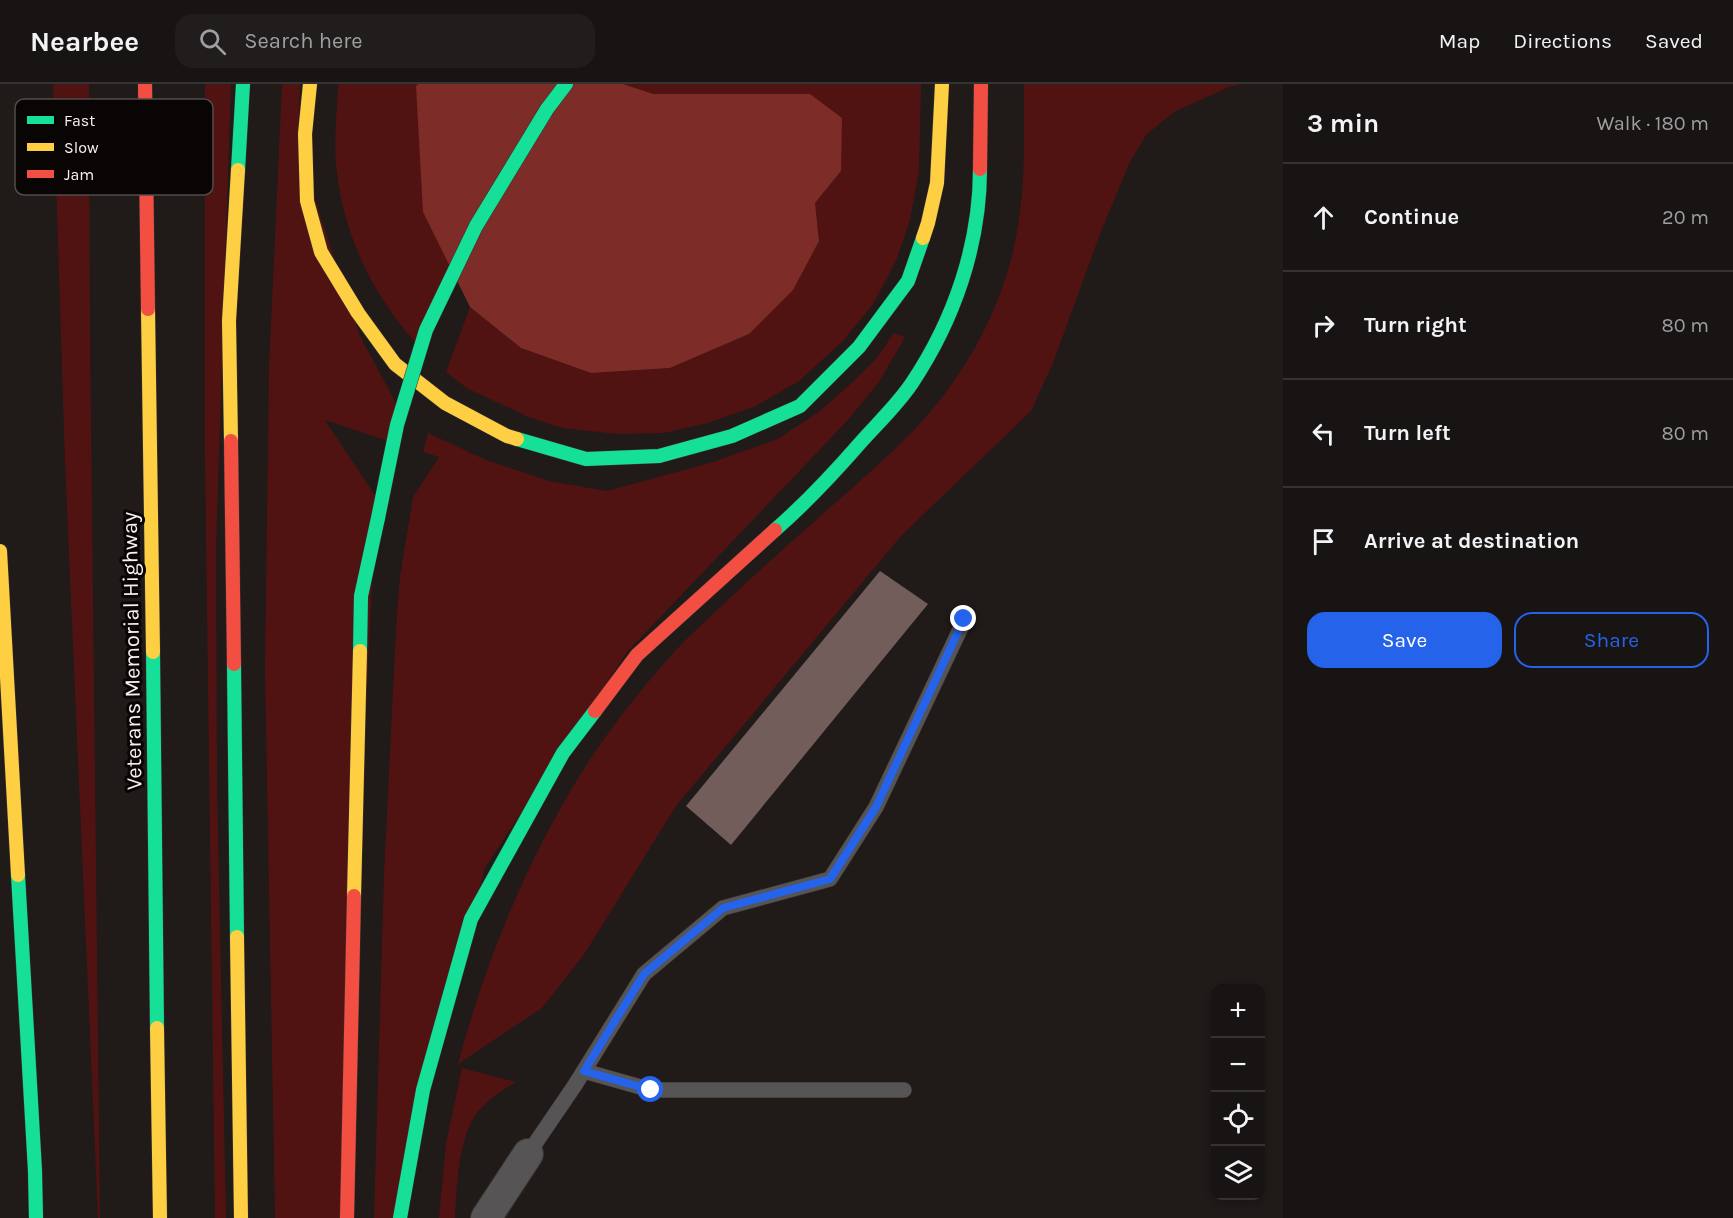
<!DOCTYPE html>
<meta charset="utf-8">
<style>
:root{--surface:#181413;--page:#211d1c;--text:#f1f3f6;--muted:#9f9ea0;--line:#363333;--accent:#2563eb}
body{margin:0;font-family:Karla,sans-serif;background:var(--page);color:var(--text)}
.controls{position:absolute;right:18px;bottom:18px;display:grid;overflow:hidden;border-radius:12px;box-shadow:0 3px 9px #0003}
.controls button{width:54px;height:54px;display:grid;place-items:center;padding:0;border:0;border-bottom:2px solid var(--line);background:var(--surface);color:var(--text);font:30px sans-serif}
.stop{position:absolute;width:18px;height:18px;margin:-14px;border:4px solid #2563eb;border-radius:50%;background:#fff}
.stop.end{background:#2563eb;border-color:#fff;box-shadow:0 2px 6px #0008}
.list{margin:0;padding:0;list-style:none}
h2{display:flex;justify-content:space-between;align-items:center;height:78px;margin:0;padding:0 24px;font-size:26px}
h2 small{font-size:20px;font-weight:400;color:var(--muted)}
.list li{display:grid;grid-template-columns:39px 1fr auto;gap:18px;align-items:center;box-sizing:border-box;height:108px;padding:0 24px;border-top:2px solid var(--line)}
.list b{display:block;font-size:22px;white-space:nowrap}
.list em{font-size:20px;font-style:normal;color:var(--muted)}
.actions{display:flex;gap:12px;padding:18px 24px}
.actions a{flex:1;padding:14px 0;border:2px solid var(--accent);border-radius:18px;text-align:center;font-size:21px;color:var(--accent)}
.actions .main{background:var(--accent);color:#fff}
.icon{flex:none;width:33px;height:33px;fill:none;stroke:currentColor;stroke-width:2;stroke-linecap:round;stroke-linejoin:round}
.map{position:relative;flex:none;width:1283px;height:1134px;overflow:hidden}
header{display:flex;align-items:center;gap:36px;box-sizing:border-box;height:84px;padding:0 30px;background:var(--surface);border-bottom:2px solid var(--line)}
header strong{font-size:28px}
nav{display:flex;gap:33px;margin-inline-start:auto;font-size:21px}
.search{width:420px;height:54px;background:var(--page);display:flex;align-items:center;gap:15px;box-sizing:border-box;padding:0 21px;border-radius:18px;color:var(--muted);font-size:22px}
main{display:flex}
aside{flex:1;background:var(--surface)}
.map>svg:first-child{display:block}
.green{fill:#501311}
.water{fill:#7d2c27}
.building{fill:#725d5a}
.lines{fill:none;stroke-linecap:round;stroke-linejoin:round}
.lane-casing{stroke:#393534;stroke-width:16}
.street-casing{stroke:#393534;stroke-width:32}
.fast-casing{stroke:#393534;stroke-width:15}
.slow-casing{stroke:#393534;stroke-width:15}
.jam-casing{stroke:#393534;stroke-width:15}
.lane{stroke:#565454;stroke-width:15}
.street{stroke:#565454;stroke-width:30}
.fast{stroke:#16e098;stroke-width:14}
.slow{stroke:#ffcf43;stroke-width:14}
.jam{stroke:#f24e42;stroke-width:14}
.fast-bridge-casing{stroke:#393534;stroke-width:15;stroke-linecap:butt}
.fast-bridge{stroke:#16e098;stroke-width:14}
.route{stroke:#2563eb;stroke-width:8}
.labels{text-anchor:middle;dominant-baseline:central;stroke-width:6;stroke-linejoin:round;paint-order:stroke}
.street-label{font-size:22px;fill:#f9f1f0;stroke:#090505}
.key{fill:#090505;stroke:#514c4c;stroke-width:1.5}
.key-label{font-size:16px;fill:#f9f1f0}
</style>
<header>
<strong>Nearbee</strong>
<div class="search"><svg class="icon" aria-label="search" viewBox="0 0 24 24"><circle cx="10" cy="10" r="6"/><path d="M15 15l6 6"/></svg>Search here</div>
<nav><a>Map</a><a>Directions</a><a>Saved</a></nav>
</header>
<main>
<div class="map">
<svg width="1283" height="1134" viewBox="0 0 1283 1134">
<rect width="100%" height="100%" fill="#201a19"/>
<!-- green -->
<path class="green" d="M 53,0 L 89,0 L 90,249 L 100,1134 L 98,1134 L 65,379 Z
M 205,0 L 231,0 L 216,464 L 217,698 L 226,1134 L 215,1134 L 205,372 Z
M 282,0 L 300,0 L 298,64 L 360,252 L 397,321 L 388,357 L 325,336 L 376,413 L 342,1134 L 275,1134 L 265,586 L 269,283 Z
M 338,0 L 418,0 L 416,2 L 449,180 L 416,259 C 371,209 343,149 336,82 C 334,55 337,27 338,0 Z
M 623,0 L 921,0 L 919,87 L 910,136 L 896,177 L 873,220 L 843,257 L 799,297 L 756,322 L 708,339 L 664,349 L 617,350 L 562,344 L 529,333 L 468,305 L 446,288 L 470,223 L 521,264 L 591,289 L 670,284 L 749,250 L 819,157 L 815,119 L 841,87 L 652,10 Z
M 1024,0 L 1242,0 L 1229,3 L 1174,28 L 1146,51 L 1129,80 L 1100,150 L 1053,279 L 1031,327 L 901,452 L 676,722 L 583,872 L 542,924 L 458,980 C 485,878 526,778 582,688 C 608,646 642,604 675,567 C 687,554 700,542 713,530 C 749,495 788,461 826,427 C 857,400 888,373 917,343 C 964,292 1001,227 1015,158 C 1026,106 1024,53 1024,0 Z
M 894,249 L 905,253 L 879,298 L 847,337 L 627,568 L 485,784 L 398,1134 L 374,1134 L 384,790 L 396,545 L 400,492 L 413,413 L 439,373 L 423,368 L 428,349 L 486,376 L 549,397 L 607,407 L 713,378 L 778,355 L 820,327 L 855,296 L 875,276 Z
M 462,984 L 516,998 C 504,1005 492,1013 482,1023 C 458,1047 457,1101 455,1134 L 439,1134 L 446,1059 Z"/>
<!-- water -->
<path class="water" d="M 418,0 L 623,0 L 653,10 L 810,10 L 842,34 L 841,87 L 815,119 L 819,157 L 793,206 L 749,250 L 670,284 L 591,289 L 521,264 L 470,223 L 423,128 L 416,2 Z"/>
<!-- building -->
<path class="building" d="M 880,487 L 928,520 L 731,761 L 686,722 Z"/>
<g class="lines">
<defs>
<path id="lane" d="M 584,987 L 651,1006 L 904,1006
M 528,1070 L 575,1001 L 644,890 L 723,824 L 830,795 L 876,723 L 965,535"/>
<path id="street" d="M 486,1134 L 528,1070"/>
<path id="fast" d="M 238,86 L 243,0
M 517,355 L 586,375 L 659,372 L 732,352 L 800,322 L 859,263 L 908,197 L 923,154
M 775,446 C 806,419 834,389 861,358 C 878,339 898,320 912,299 C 954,236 980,161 980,85
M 360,567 L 361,512 L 378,434
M 153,568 L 157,944
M 234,580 L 237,853
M 18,791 L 35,1087 L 36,1134
M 400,1134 L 423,1006 L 471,835 L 563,669 L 595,627"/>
<path id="slow" d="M 310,0 L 305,50 L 307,117 L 321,168 L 358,229 L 395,280 L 445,319 L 507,352 L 517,355
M 923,154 L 928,139 L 937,99 L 942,0
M 148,225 L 153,568
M 231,357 L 229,237 L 238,86
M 0,467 L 18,791
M 354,812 L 360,567
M 237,853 L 241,1134
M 157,944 L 160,1134"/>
<path id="jam" d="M 145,0 L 148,225
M 980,85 L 981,0
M 231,357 L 234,580
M 595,627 L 637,571 L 775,446
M 347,1134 L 354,812"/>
</defs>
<!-- lane casing -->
<use href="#lane" class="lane-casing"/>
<!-- street casing -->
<use href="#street" class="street-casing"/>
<!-- fast casing -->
<use href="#fast" class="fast-casing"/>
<!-- slow casing -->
<use href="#slow" class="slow-casing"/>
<!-- jam casing -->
<use href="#jam" class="jam-casing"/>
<!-- lane -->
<use href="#lane" class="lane"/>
<!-- street -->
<use href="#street" class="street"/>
<!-- fast -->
<use href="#fast" class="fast"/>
<!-- slow -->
<use href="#slow" class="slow"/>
<!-- jam -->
<use href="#jam" class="jam"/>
<defs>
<path id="fast-bridge" d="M 378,434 L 397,341 L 426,246 L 476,142 L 547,25 L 566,0"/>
</defs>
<!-- fast-bridge casing -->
<use href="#fast-bridge" class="fast-bridge-casing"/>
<!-- fast-bridge -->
<use href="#fast-bridge" class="fast-bridge"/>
</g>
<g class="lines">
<!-- route -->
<path class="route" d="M 651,1006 L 584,987 L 644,890 L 723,824 L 830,795 L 876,723 L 964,535"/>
</g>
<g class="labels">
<!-- street labels -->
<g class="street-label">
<text transform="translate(132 567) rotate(-91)">Veterans Memorial Highway</text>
</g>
</g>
<!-- legend -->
<rect x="15" y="15" width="198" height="96" rx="9" class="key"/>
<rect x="27" y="32" width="27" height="8" fill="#16e098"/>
<rect x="27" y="59" width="27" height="8" fill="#ffcf43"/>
<rect x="27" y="86" width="27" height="8" fill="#f24e42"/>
<g class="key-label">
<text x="64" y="42">Fast</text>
<text x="64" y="69">Slow</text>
<text x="64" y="96">Jam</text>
</g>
</svg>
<div class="controls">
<button>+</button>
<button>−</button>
<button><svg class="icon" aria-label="locate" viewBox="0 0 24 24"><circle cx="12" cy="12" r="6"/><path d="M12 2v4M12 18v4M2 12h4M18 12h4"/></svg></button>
<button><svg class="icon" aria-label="layers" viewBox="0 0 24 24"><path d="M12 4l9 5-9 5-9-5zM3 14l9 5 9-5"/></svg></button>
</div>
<div class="stop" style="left:651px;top:1006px"></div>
<div class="stop end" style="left:964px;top:535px"></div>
</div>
<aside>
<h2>3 min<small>Walk · 180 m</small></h2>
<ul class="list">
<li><svg class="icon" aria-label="ahead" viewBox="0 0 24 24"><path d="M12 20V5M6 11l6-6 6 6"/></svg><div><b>Continue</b></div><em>20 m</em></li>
<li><svg class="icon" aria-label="right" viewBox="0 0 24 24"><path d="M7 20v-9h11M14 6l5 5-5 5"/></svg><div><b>Turn right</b></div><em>80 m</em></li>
<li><svg class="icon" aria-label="left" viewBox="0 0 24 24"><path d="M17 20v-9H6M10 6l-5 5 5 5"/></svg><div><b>Turn left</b></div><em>80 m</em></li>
<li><svg class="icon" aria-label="arrive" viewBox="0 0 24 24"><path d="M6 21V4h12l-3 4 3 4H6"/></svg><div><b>Arrive at destination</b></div></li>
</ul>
<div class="actions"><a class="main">Save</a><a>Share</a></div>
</aside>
</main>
